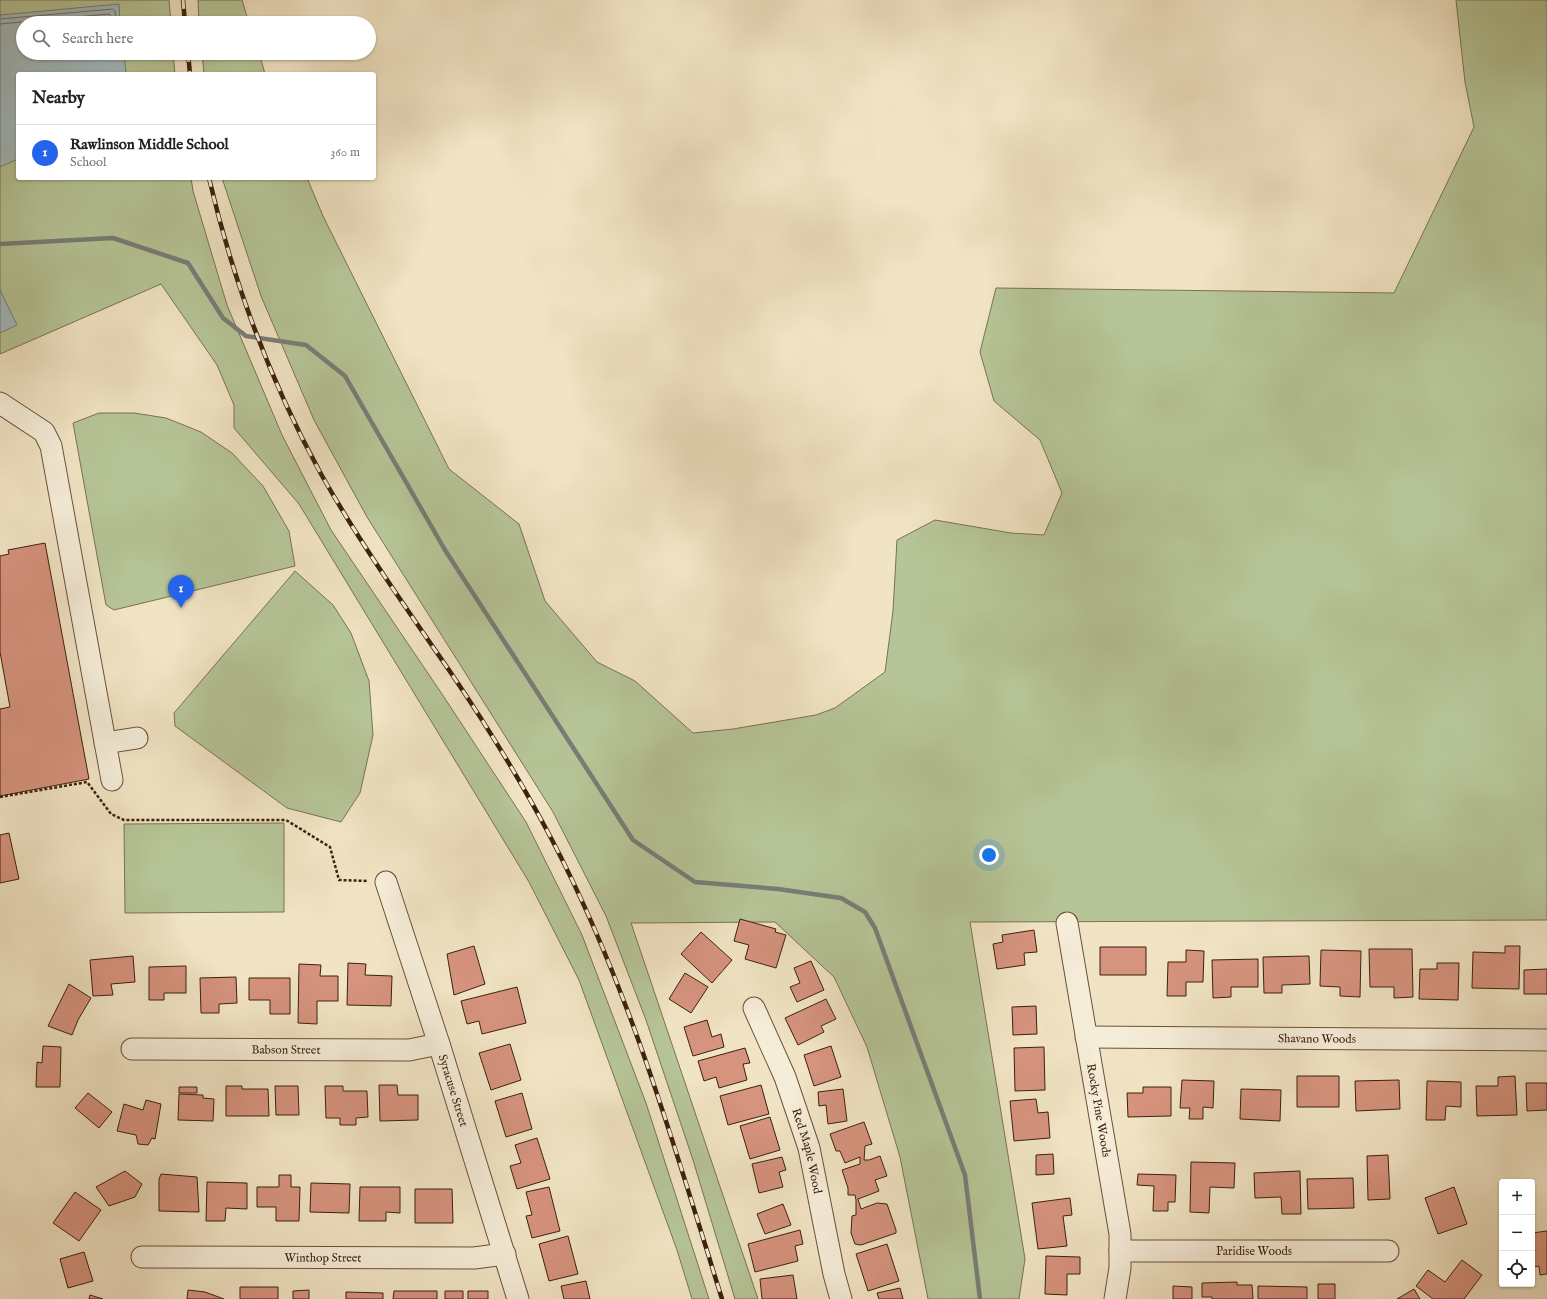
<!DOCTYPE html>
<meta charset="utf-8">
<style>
:root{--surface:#fff;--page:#f2f2f2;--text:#222;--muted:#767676;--line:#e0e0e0;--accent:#2563eb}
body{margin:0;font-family:"IM FELL English",serif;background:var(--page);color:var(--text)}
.controls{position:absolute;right:12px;bottom:12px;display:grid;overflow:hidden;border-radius:4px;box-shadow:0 1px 3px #0004}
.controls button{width:36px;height:36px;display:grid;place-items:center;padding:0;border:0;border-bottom:1px solid var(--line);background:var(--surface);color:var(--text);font:20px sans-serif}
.you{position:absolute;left:989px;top:855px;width:14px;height:14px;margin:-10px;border:3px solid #fff;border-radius:50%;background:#1a73e8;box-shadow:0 0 0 6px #1a73e833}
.badge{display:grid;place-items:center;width:26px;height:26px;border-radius:50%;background:var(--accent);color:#fff;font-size:13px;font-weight:700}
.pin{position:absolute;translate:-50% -33px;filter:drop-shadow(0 1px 2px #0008)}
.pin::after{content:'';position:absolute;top:21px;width:14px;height:12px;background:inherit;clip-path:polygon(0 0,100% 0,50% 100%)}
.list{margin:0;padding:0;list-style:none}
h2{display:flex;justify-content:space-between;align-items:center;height:52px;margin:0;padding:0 16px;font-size:17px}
h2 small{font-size:13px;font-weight:400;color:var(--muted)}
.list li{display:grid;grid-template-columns:26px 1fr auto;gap:12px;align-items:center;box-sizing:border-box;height:56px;padding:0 16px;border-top:1px solid var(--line)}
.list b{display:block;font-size:15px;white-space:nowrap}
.list p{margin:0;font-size:13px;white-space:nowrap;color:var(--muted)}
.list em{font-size:13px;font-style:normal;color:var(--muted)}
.icon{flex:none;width:22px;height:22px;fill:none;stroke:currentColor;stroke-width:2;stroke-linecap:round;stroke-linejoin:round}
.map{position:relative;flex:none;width:1547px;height:1299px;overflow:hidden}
.search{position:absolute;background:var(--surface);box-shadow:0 1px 3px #0004;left:16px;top:16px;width:360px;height:44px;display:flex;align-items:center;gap:10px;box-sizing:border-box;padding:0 14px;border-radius:22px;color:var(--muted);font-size:15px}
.panel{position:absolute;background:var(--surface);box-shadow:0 1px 3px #0004;left:16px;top:72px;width:360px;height:108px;border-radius:4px}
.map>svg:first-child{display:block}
.green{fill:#b6c597;stroke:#7a7252}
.water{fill:#a1bbc0;stroke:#797d78}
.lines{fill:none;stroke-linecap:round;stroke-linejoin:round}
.shore{stroke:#6f6e66;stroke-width:1}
.stream{stroke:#797d78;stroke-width:4.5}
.building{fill:#d6937e;stroke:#3d200c}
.minor-casing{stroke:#6a513a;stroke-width:23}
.path{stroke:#3d200c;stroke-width:2.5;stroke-dasharray:3 2;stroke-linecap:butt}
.minor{stroke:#f6edd9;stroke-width:21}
.rail-casing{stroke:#3d200c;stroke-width:4.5}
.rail{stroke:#f6edd9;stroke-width:3;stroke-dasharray:9;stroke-linecap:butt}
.labels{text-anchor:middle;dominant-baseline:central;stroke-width:3;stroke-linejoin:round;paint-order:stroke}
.street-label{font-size:12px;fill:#3d200c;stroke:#f6edd9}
</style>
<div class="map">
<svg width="1547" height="1299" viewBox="0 0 1547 1299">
<rect width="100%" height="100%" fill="#f1e4c4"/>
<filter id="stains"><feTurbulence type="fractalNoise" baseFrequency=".005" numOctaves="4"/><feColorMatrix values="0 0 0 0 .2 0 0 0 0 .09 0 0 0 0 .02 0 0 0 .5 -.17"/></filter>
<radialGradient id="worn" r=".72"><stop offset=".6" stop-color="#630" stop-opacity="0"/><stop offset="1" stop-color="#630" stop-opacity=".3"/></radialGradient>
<!-- green -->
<path class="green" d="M 0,0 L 169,0 L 171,23 L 23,23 L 23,53 L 173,53 L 175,74 L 18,74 L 18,178 L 191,178 L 193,191 L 227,305 L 282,435 L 331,530 L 442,694 L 526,822 L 582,935 L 646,1103 L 709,1299 L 692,1299 L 677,1250 L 579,980 L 529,882 L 299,504 L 234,428 L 234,405 L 217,365 L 161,284 L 0,354 Z
M 198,0 L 242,0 L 249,23 L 199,23 Z
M 1456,0 L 1547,0 L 1547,920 L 970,922 L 1025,1259 L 1019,1299 L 928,1299 L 900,1157 L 867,1047 L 834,977 L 775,922 L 631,923 L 758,1299 L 735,1299 L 693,1160 L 646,1020 L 606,916 L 553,812 L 367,517 L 314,420 L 261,296 L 222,178 L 307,178 L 323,216 L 449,469 L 519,524 L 545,601 L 597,662 L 635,681 L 693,733 L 733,729 L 816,715 L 835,708 L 885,672 L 893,611 L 897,540 L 935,520 L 1011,533 L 1044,535 L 1062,493 L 1040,440 L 994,401 L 980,352 L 996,288 L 1394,293 L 1474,127 L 1465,82 Z
M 202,53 L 259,53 L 265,74 L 204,74 Z
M 99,413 L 134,413 L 166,418 L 201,432 L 232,453 L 263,486 L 289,531 L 295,566 L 114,610 L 106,605 L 73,423 Z
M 295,571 L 333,605 L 351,633 L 369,681 L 373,735 L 360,793 L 341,822 L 287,808 L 175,726 L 174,713 Z
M 284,823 L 284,912 L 125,913 L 124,824 Z"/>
<!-- water -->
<path class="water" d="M 119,4 L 120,23 L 23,23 L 23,53 L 124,53 L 126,74 L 18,74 L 18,159 L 0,167 L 0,15 Z
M 0,290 L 17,325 L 0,333 Z"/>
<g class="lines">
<!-- shore -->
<path class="shore" d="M 0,19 L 113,9 L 115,11 L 116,23
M 0,24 L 109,14 L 111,16 L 111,23"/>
<!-- stream -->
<path class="stream" d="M 0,244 L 113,238 L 188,263 L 223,318 L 246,336 L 306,345 L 345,376 L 445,550 L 633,840 L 695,882 L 778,889 L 841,898 L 865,912 L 875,928 L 965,1175 L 980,1299"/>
</g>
<!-- building -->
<path class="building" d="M 45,543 L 89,779 L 0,796 L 0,709 L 10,707 L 0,652 L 0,556 L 9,554 L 8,550 Z
M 9,833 L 19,879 L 0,883 L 0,835 Z
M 740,919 L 776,929 L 775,932 L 786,935 L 776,968 L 745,959 L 749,945 L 734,941 Z
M 1034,930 L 1037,952 L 1024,953 L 1025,965 L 997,969 L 993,944 L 1003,942 L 1002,935 Z
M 701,932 L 732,960 L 712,983 L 681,954 Z
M 474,946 L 485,984 L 454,995 L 447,954 Z
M 1505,946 L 1520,946 L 1519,989 L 1472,988 L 1473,952 L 1505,953 Z
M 1100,947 L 1146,947 L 1146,975 L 1100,975 Z
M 1369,949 L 1412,949 L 1413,997 L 1394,998 L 1394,987 L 1370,987 Z
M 1186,950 L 1204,951 L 1203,982 L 1186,982 L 1186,996 L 1167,996 L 1168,962 L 1186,962 Z
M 1321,950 L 1361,951 L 1360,997 L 1340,996 L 1340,987 L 1320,986 Z
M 133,956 L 135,982 L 111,984 L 113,995 L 93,996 L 90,960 Z
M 1309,956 L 1310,984 L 1282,985 L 1282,993 L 1264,993 L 1263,957 Z
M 1258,959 L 1258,987 L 1231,987 L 1231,997 L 1213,998 L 1212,960 Z
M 811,961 L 824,990 L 797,1002 L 790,987 L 800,983 L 794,968 Z
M 348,963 L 366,964 L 365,975 L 392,976 L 391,1006 L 347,1005 Z
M 1437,963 L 1459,963 L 1458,1000 L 1419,999 L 1420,969 L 1437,969 Z
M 299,964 L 321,965 L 320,976 L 338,976 L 338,1001 L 317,1001 L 317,1024 L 298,1023 Z
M 186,966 L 186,993 L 164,993 L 164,1000 L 149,1000 L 149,967 Z
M 1547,969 L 1547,994 L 1524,994 L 1524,970 Z
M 685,973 L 708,987 L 691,1013 L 669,999 Z
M 236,977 L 237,1003 L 219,1004 L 219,1013 L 201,1013 L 200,978 Z
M 249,978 L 290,978 L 290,1014 L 270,1014 L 270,1000 L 249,1000 Z
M 69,984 L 91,998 L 78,1020 L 72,1035 L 48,1026 Z
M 517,987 L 526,1023 L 482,1034 L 479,1021 L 467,1024 L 461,1001 Z
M 826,999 L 836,1019 L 821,1026 L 824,1032 L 798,1045 L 785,1018 Z
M 1036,1006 L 1037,1034 L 1013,1035 L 1012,1007 Z
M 707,1020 L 712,1037 L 721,1034 L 724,1047 L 693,1056 L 684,1027 Z
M 510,1044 L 521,1080 L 491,1090 L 479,1053 Z
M 43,1046 L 61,1047 L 60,1087 L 36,1087 L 37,1062 L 42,1063 Z
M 831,1046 L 841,1077 L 814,1086 L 804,1055 Z
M 1044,1047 L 1045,1090 L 1015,1091 L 1014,1048 Z
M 745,1048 L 750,1063 L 743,1064 L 747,1080 L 719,1088 L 716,1077 L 704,1081 L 698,1061 Z
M 1297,1076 L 1339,1076 L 1339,1107 L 1297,1107 Z
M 1515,1076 L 1517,1115 L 1477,1116 L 1476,1086 L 1498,1086 L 1498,1077 Z
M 1182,1080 L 1214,1081 L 1213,1108 L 1203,1107 L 1203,1119 L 1189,1119 L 1190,1108 L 1180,1108 Z
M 1399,1080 L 1400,1109 L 1356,1111 L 1355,1081 Z
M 1427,1081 L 1461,1082 L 1461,1107 L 1446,1106 L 1445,1120 L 1426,1120 Z
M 1526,1083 L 1547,1083 L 1547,1110 L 1527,1111 Z
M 379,1085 L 397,1085 L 398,1095 L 418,1095 L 418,1120 L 380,1121 Z
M 761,1085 L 769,1114 L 728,1125 L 720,1096 Z
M 226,1086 L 242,1086 L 242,1089 L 268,1089 L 269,1116 L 226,1116 Z
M 275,1086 L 298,1086 L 299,1115 L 276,1115 Z
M 325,1086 L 343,1086 L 343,1091 L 367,1091 L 368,1117 L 356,1118 L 356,1125 L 340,1125 L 340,1118 L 326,1118 Z
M 179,1087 L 197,1087 L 197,1093 L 179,1093 Z
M 1143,1087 L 1171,1087 L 1171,1116 L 1128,1117 L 1127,1093 L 1143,1093 Z
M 843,1089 L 847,1121 L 828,1124 L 826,1105 L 819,1106 L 818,1092 Z
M 1241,1089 L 1281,1090 L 1280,1121 L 1240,1119 Z
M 88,1093 L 112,1112 L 99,1128 L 75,1108 Z
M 522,1093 L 532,1129 L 506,1137 L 495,1101 Z
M 179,1094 L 203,1095 L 203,1098 L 214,1099 L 213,1121 L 178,1120 Z
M 1036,1099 L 1038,1113 L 1048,1112 L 1050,1138 L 1014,1141 L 1010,1101 Z
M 146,1100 L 161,1104 L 155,1139 L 152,1138 L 148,1145 L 138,1144 L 136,1135 L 117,1131 L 124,1104 L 143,1110 Z
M 770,1117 L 780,1150 L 750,1159 L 740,1126 Z
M 864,1122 L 872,1144 L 865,1146 L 864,1160 L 869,1160 L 880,1156 L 887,1176 L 875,1180 L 879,1191 L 858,1199 L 861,1209 L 877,1203 L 887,1204 L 896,1230 L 896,1233 L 861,1245 L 855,1244 L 851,1233 L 852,1216 L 856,1215 L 856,1200 L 855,1195 L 848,1195 L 848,1188 L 842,1170 L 860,1164 L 860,1157 L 845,1163 L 840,1151 L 836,1151 L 830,1134 Z
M 537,1138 L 550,1179 L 517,1189 L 510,1166 L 521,1163 L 515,1145 Z
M 1053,1154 L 1054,1174 L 1036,1175 L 1036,1155 Z
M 1388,1155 L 1390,1199 L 1368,1200 L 1367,1156 Z
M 782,1157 L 786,1170 L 779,1172 L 783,1187 L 759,1193 L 752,1164 Z
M 1191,1162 L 1235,1163 L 1234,1188 L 1210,1187 L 1209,1213 L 1190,1212 Z
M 125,1171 L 142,1184 L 135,1197 L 109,1206 L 96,1187 Z
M 1300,1171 L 1301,1214 L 1282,1214 L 1281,1197 L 1255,1198 L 1254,1173 Z
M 161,1174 L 197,1177 L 199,1212 L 159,1211 L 159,1179 Z
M 1138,1174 L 1176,1175 L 1175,1202 L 1168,1202 L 1168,1211 L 1153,1211 L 1154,1186 L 1137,1185 Z
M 279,1175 L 291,1175 L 291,1187 L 300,1187 L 299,1221 L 276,1221 L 276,1207 L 257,1207 L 257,1187 L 279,1187 Z
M 1353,1178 L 1354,1208 L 1308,1209 L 1307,1179 Z
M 207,1182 L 247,1183 L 247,1209 L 226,1208 L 225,1221 L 206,1221 Z
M 311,1183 L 350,1184 L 349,1213 L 310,1212 Z
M 360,1187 L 400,1187 L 400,1213 L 386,1212 L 386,1221 L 359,1221 Z
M 549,1187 L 560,1231 L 532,1238 L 526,1216 L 532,1215 L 526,1192 Z
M 1454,1187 L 1467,1224 L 1438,1234 L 1425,1198 Z
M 415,1189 L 452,1189 L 453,1223 L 415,1223 Z
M 75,1192 L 101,1210 L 79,1241 L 53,1223 Z
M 1070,1198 L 1072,1215 L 1063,1216 L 1067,1246 L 1038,1249 L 1032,1203 Z
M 783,1204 L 791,1225 L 765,1234 L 757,1214 Z
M 800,1230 L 803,1244 L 795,1246 L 798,1261 L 755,1272 L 748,1244 Z
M 1547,1231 L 1547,1274 L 1540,1275 L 1539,1266 L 1532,1267 L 1532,1233 Z
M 568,1236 L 578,1274 L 549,1281 L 539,1244 Z
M 887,1244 L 899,1281 L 868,1291 L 856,1254 Z
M 84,1252 L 93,1281 L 68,1288 L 60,1259 Z
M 1046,1256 L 1080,1257 L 1080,1274 L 1067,1274 L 1067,1295 L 1045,1294 Z
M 1462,1260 L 1482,1275 L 1464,1299 L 1433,1299 L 1416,1286 L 1428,1270 L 1445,1282 Z
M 793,1275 L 797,1299 L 762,1299 L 760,1279 Z
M 586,1281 L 590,1299 L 564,1299 L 561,1286 Z
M 1237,1282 L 1237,1285 L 1252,1285 L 1253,1299 L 1212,1299 L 1212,1297 L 1202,1297 L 1202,1283 Z
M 1318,1284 L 1335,1284 L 1335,1299 L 1318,1299 Z
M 1173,1286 L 1192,1287 L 1192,1299 L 1173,1299 Z
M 1258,1286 L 1307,1287 L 1307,1299 L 1258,1299 Z
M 240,1287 L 278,1287 L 278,1299 L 240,1299 Z
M 900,1288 L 903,1299 L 879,1299 L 877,1293 Z
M 1414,1289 L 1420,1299 L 1397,1299 Z
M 188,1290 L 205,1292 L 224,1299 L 187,1299 Z
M 309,1290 L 309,1299 L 293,1299 L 293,1291 Z
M 394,1291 L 437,1291 L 437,1299 L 393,1299 Z
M 445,1291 L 463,1291 L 463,1299 L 445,1299 Z
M 468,1291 L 488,1291 L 488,1299 L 468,1299 Z
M 346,1292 L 383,1293 L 383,1299 L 346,1299 Z
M 90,1295 L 103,1299 L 89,1299 Z"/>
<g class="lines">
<defs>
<g id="minor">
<path d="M 0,403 L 44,432 L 51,446 L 112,780"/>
<path d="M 105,743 L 137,738"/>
<path id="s1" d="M 386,882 L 439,1044 L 518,1299"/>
<path id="s2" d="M 1067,923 L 1120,1234 L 1120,1268 L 1115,1299"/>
<path id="s3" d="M 754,1008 L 785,1077 L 809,1148 L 834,1274 L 841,1299"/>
<path id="s4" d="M 1086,1037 L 1547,1040"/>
<path id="s5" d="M 132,1049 L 409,1050 L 439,1044"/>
<path id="s6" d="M 1120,1251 L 1388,1251"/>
<path id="s7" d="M 142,1257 L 474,1258 L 505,1254"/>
</g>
</defs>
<!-- minor casing -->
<use href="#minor" class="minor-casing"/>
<!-- path -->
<path class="path" d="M 0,797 L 87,782 L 111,814 L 124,820 L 286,820 L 330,847 L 339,880 L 368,881"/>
<!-- minor -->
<use href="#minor" class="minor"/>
<defs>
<path id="rail" d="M 183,0 L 185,23
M 188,53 L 190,74
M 209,178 C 233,281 270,381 321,474 C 360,543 406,608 451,673 C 487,726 521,781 551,838 C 628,984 673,1142 722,1299"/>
</defs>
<!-- rail casing -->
<use href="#rail" class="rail-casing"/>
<!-- rail -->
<use href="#rail" class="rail"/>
</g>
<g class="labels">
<!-- street labels -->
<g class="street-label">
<text stroke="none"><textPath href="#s4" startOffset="231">Shavano Woods</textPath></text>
<text stroke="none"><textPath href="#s5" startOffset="154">Babson Street</textPath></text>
<text stroke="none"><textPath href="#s1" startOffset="219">Syracuse Street</textPath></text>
<text stroke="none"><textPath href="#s2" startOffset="190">Rocky Pine Woods</textPath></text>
<text stroke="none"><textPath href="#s3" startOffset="153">Red Maple Wood</textPath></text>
<text stroke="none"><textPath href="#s6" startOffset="134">Paridise Woods</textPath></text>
<text stroke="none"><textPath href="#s7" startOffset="181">Winthop Street</textPath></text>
</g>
</g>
<rect width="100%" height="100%" filter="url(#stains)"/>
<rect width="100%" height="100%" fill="url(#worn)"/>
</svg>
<div class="controls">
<button>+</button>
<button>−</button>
<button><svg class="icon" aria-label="locate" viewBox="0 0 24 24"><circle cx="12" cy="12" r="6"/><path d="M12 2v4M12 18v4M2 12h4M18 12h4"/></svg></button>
</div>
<div class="you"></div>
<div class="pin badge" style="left:181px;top:608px">1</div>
<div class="search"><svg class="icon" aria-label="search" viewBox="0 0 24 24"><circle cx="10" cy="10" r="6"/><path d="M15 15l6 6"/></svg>Search here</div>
<section class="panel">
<h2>Nearby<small></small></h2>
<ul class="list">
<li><span class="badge">1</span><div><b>Rawlinson Middle School</b><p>School</p></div><em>360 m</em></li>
</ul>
</section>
</div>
